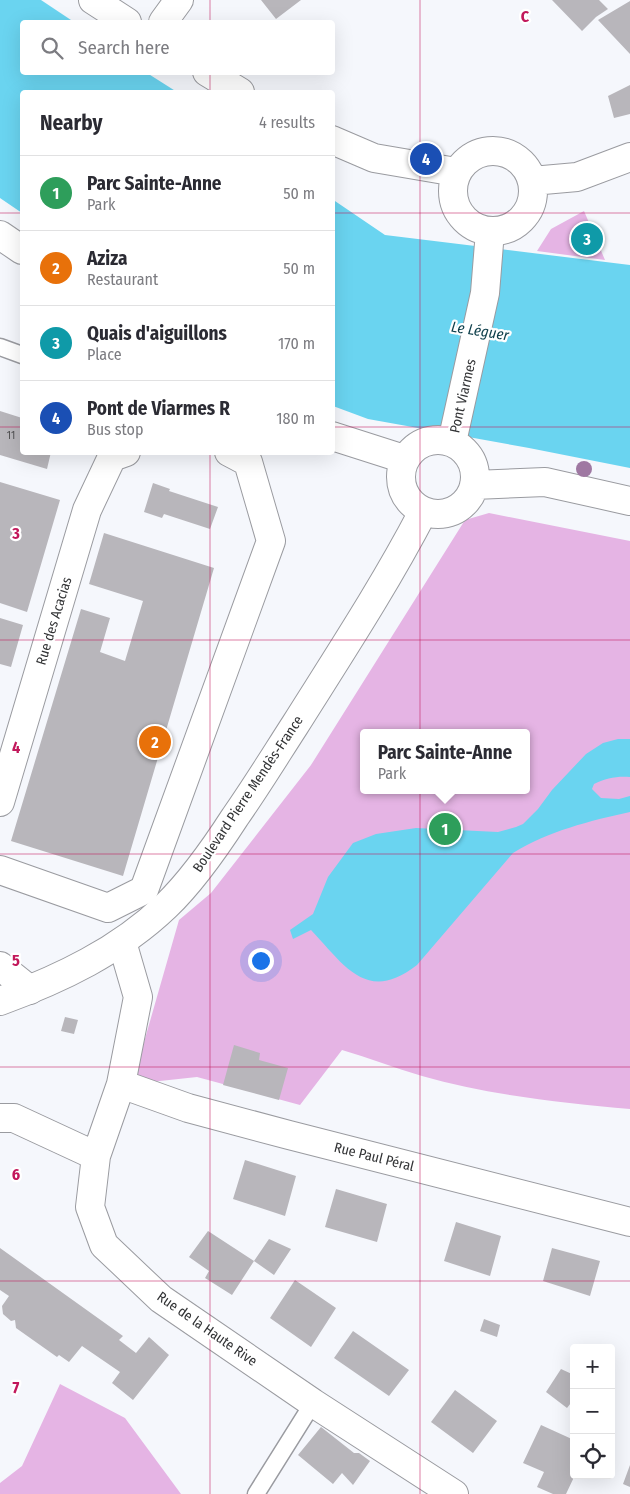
<!DOCTYPE html>
<meta charset="utf-8">
<style>
:root{--surface:#fff;--page:#f7f7f7;--text:#2b2b33;--muted:#7c7c81;--line:#e1e1e2;--accent:#7c3aed}
body{margin:0;font-family:"Fira Sans Condensed",sans-serif;background:var(--page);color:var(--text)}
.controls{position:absolute;right:15px;bottom:15px;display:grid;overflow:hidden;border-radius:5px;box-shadow:0 5px 20px #0002}
.controls button{width:45px;height:45px;display:grid;place-items:center;padding:0;border:0;border-bottom:1px solid var(--line);background:var(--surface);color:var(--text);font:25px sans-serif}
.you{position:absolute;left:260px;top:960px;width:18px;height:18px;margin:-12px;border:4px solid #fff;border-radius:50%;background:#1a73e8;box-shadow:0 0 0 8px #1a73e833}
.badge{display:grid;place-items:center;width:32px;height:32px;border-radius:50%;background:var(--accent);color:#fff;font-size:16px;font-weight:700}
.pin{position:absolute;translate:-50% -50%;border:2px solid #fff;box-shadow:0 1px 5px #0006}
.popup{position:absolute;left:360px;top:729px;width:170px;height:65px;box-sizing:border-box;display:grid;place-content:center;border-radius:5px;background:var(--surface);filter:drop-shadow(0 1px 4px #0005);font-size:16px;white-space:nowrap;color:var(--muted)}
.popup b{font-size:19px;color:var(--text)}
.popup::after{content:'';position:absolute;left:50%;top:100%;margin-left:-10px;border:10px solid transparent;border-top-color:var(--surface)}
.list{margin:0;padding:0;list-style:none}
h2{display:flex;justify-content:space-between;align-items:center;height:65px;margin:0;padding:0 20px;font-size:21px}
h2 small{font-size:16px;font-weight:400;color:var(--muted)}
.list li{display:grid;grid-template-columns:32px 1fr auto;gap:15px;align-items:center;box-sizing:border-box;height:75px;padding:0 20px;border-top:1px solid var(--line)}
.list b{display:block;font-size:19px;white-space:nowrap}
.list p{margin:0;font-size:16px;white-space:nowrap;color:var(--muted)}
.list em{font-size:16px;font-style:normal;color:var(--muted)}
.icon{flex:none;width:28px;height:28px;fill:none;stroke:currentColor;stroke-width:2;stroke-linecap:round;stroke-linejoin:round}
.map{position:relative;flex:none;width:630px;height:1494px;overflow:hidden}
.search{position:absolute;background:var(--surface);box-shadow:0 5px 20px #0002;left:20px;top:20px;width:315px;height:55px;display:flex;align-items:center;gap:12px;box-sizing:border-box;padding:0 18px;border-radius:5px;color:var(--muted);font-size:19px}
.panel{position:absolute;background:var(--surface);box-shadow:0 5px 20px #0002;left:20px;top:90px;width:315px;height:365px;border-radius:5px}
.map>svg:first-child{display:block}
.green{fill:#e5b4e4;fill-rule:evenodd}
.water{fill:#6ad4f0}
.building{fill:#b8b6bb}
.lines{fill:none;stroke-linecap:round;stroke-linejoin:round}
.lane-casing{stroke:#9a9ba0;stroke-width:19}
.street-casing{stroke:#9a9ba0;stroke-width:30}
.primary-casing{stroke:#9a9ba0;stroke-width:30}
.lane{stroke:#fff;stroke-width:16}
.street{stroke:#fff;stroke-width:28}
.primary{stroke:#fff;stroke-width:28}
.tree{fill:#9f78a2}
.grid{fill:none;stroke:#c2185b;stroke-width:1;stroke-opacity:0.55}
.labels{text-anchor:middle;dominant-baseline:central;stroke-width:4.5;stroke-linejoin:round;paint-order:stroke}
.number-label{font-size:11px;fill:#545456}
.street-label{font-size:14px;fill:#323335;stroke:#fff}
.water-label{font-size:15px;font-style:italic;fill:#0e3f4b;stroke:#fff}
.grid-label{font-size:16px;text-anchor:middle;font-weight:bold;fill:#c2185b;stroke:#fff;stroke-width:4.5;stroke-linejoin:round;paint-order:stroke}
</style>
<div class="map">
<svg width="630" height="1494" viewBox="0 0 630 1494">
<rect width="100%" height="100%" fill="#f5f7fc"/>
<!-- green -->
<path class="green" d="M 584,211 L 605,260 L 537,251 L 551,229 Z
M 489,513 L 630,541 L 630,1109 C 562,1103 488,1095 422,1076 C 395,1068 369,1058 342,1050 L 300,1105 L 197,1077 L 132,1084 L 179,920 L 211,893 L 311,765 L 465,520 ZM 364,733 L 526,733 L 526,790 L 364,790 Z
M 60,1384 L 125,1418 L 181,1494 L 0,1494 L 0,1483 L 22,1466 Z"/>
<!-- water -->
<path class="water" d="M 0,0 L 41,0 L 74,22 L 22,22 L 22,72 L 147,73 L 177,92 L 22,92 L 22,213 L 0,198 Z
M 332,199 L 385,235 L 630,265 L 630,468 L 529,448 L 368,419 L 333,406 Z
M 618,739 L 630,739 L 630,777 C 617,776 606,778 594,784 L 592,789 L 601,798 L 619,799 L 630,796 L 630,812 C 589,821 549,831 513,853 L 417,965 C 367,1004 345,966 311,930 L 293,939 L 290,930 L 313,914 L 328,877 L 353,843 L 376,834 L 416,828 L 498,832 L 516,827 L 523,824 L 538,809 L 552,790 L 586,754 L 603,743 Z"/>
<!-- building -->
<path class="building" d="M 261,0 L 301,0 L 276,19 Z
M 552,0 L 599,0 L 608,9 L 596,17 L 582,31 Z
M 630,1 L 630,54 L 598,20 Z
M 630,85 L 630,114 L 614,118 L 608,96 Z
M 0,411 L 22,418 L 22,452 L 51,452 L 47,469 L 0,455 Z
M 0,482 L 60,500 L 27,612 L 0,603 Z
M 153,483 L 170,489 L 169,491 L 218,507 L 210,529 L 164,514 L 162,518 L 144,512 Z
M 104,533 L 214,568 L 123,876 L 11,841 L 81,609 L 110,618 L 100,652 L 125,661 L 143,601 L 89,584 Z
M 0,618 L 23,625 L 11,667 L 0,664 Z
M 65,1017 L 78,1020 L 74,1034 L 61,1031 Z
M 234,1045 L 260,1053 L 259,1060 L 288,1068 L 279,1100 L 223,1085 Z
M 245,1160 L 296,1176 L 285,1216 L 233,1199 Z
M 336,1189 L 387,1204 L 377,1242 L 325,1227 Z
M 456,1222 L 501,1236 L 490,1276 L 444,1261 Z
M 208,1231 L 254,1261 L 269,1239 L 291,1249 L 274,1275 L 254,1261 L 232,1295 L 205,1278 L 209,1271 L 189,1257 Z
M 0,1248 L 123,1336 L 119,1340 L 136,1353 L 149,1337 L 169,1355 L 133,1400 L 112,1383 L 120,1372 L 82,1346 L 69,1362 L 59,1355 L 57,1357 L 16,1328 L 15,1320 L 11,1321 L 3,1314 L 2,1306 L 9,1296 L 0,1290 Z
M 552,1248 L 600,1261 L 590,1296 L 543,1281 Z
M 295,1280 L 336,1308 L 311,1347 L 270,1318 Z
M 484,1319 L 500,1325 L 497,1337 L 480,1331 Z
M 353,1331 L 409,1370 L 389,1396 L 334,1358 Z
M 561,1369 L 574,1375 L 574,1399 L 567,1408 L 546,1392 Z
M 455,1390 L 497,1421 L 473,1453 L 431,1422 Z
M 541,1425 L 574,1440 L 574,1475 L 575,1475 L 566,1494 L 553,1494 L 537,1487 L 544,1472 L 523,1463 Z
M 321,1427 L 354,1453 L 359,1453 L 370,1461 L 353,1485 L 342,1473 L 333,1484 L 298,1455 Z
M 630,1465 L 630,1487 L 623,1484 Z"/>
<g class="lines">
<defs>
<path id="lane" d="M 0,347 L 22,355
M 256,1494 L 313,1403"/>
<path id="street" d="M 163,22 L 179,0
M 0,235 L 22,250
M 332,436 L 404,459
M 0,802 L 87,510 L 112,457 L 126,452
M 0,870 L 108,908 L 144,890 L 271,541 L 248,462 L 229,452
M 122,942 L 138,997 L 121,1084 L 96,1156 L 90,1207 L 104,1245 L 161,1299 L 313,1403 L 454,1494
M 0,966 L 30,990
M 121,1084 L 188,1108 L 289,1135 L 630,1222
M 0,1118 L 14,1118 L 96,1156"/>
<path id="primary" d="M 93,0 L 127,22
M 207,72 L 240,92
M 332,140 L 374,158 L 456,172
M453 191a40 40 0 1 1 80 0a40 40 0 1 1-80 0Z
M 532,181 L 577,177 L 630,157
M401 477a37 37 0 1 1 74 0a37 37 0 1 1-74 0Z
M 452,442 L 485,293 L 490,231
M 474,485 L 545,482 L 630,501
M 0,1001 C 60,979 119,951 166,906 C 193,880 215,848 235,817 C 256,787 275,756 295,725 C 339,655 385,585 423,512"/>
</defs>
<!-- lane casing -->
<use href="#lane" class="lane-casing"/>
<!-- street casing -->
<use href="#street" class="street-casing"/>
<!-- primary casing -->
<use href="#primary" class="primary-casing"/>
<!-- lane -->
<use href="#lane" class="lane"/>
<!-- street -->
<use href="#street" class="street"/>
<!-- primary -->
<use href="#primary" class="primary"/>
</g>
<!-- trees -->
<circle class="tree" cx="584" cy="469" r="8"/>
<!-- grid -->
<path class="grid" d="M 210,0 L 210,22M 420,0 L 420,1494M 210,72 L 210,92M 0,213 L 22,213M 332,213 L 630,213M 0,427 L 22,427M 332,427 L 630,427M 210,452 L 210,1494M 0,640 L 630,640M 0,854 L 630,854M 0,1067 L 630,1067M 0,1281 L 630,1281"/>
<g class="labels">
<!-- number labels -->
<g class="number-label">
<text x="11" y="435">11</text>
</g>
<!-- street labels -->
<g class="street-label">
<text transform="translate(463 396) rotate(-77)">Pont Viarmes</text>
<text transform="translate(54 621) rotate(-73)">Rue des Acacias</text>
<text transform="translate(248 794) rotate(-56)">Boulevard Pierre Mendès-France</text>
<text transform="translate(374 1157) rotate(14)">Rue Paul Péral</text>
<text transform="translate(207 1329) rotate(35)">Rue de la Haute Rive</text>
</g>
<!-- water labels -->
<g class="water-label">
<text transform="translate(480 331) rotate(9)">Le Léguer</text>
</g>
</g>
<g class="grid-label">
<text x="525" y="22">C</text>
<text x="16" y="539">3</text>
<text x="16" y="753">4</text>
<text x="16" y="966">5</text>
<text x="16" y="1180">6</text>
<text x="16" y="1393">7</text>
</g>
</svg>
<div class="controls">
<button>+</button>
<button>−</button>
<button><svg class="icon" aria-label="locate" viewBox="0 0 24 24"><circle cx="12" cy="12" r="6"/><path d="M12 2v4M12 18v4M2 12h4M18 12h4"/></svg></button>
</div>
<div class="you"></div>
<div class="pin badge" style="left:445px;top:829px;background:#2e9e5b">1</div>
<div class="popup"><b>Parc Sainte-Anne</b>Park</div>
<div class="pin badge" style="left:155px;top:742px;background:#e8710a">2</div>
<div class="pin badge" style="left:587px;top:239px;background:#0f9aa8">3</div>
<div class="pin badge" style="left:426px;top:159px;background:#1a4fb4">4</div>
<div class="search"><svg class="icon" aria-label="search" viewBox="0 0 24 24"><circle cx="10" cy="10" r="6"/><path d="M15 15l6 6"/></svg>Search here</div>
<section class="panel">
<h2>Nearby<small>4 results</small></h2>
<ul class="list">
<li><span class="badge" style="background:#2e9e5b">1</span><div><b>Parc Sainte-Anne</b><p>Park</p></div><em>50 m</em></li>
<li><span class="badge" style="background:#e8710a">2</span><div><b>Aziza</b><p>Restaurant</p></div><em>50 m</em></li>
<li><span class="badge" style="background:#0f9aa8">3</span><div><b>Quais d'aiguillons</b><p>Place</p></div><em>170 m</em></li>
<li><span class="badge" style="background:#1a4fb4">4</span><div><b>Pont de Viarmes R</b><p>Bus stop</p></div><em>180 m</em></li>
</ul>
</section>
</div>
